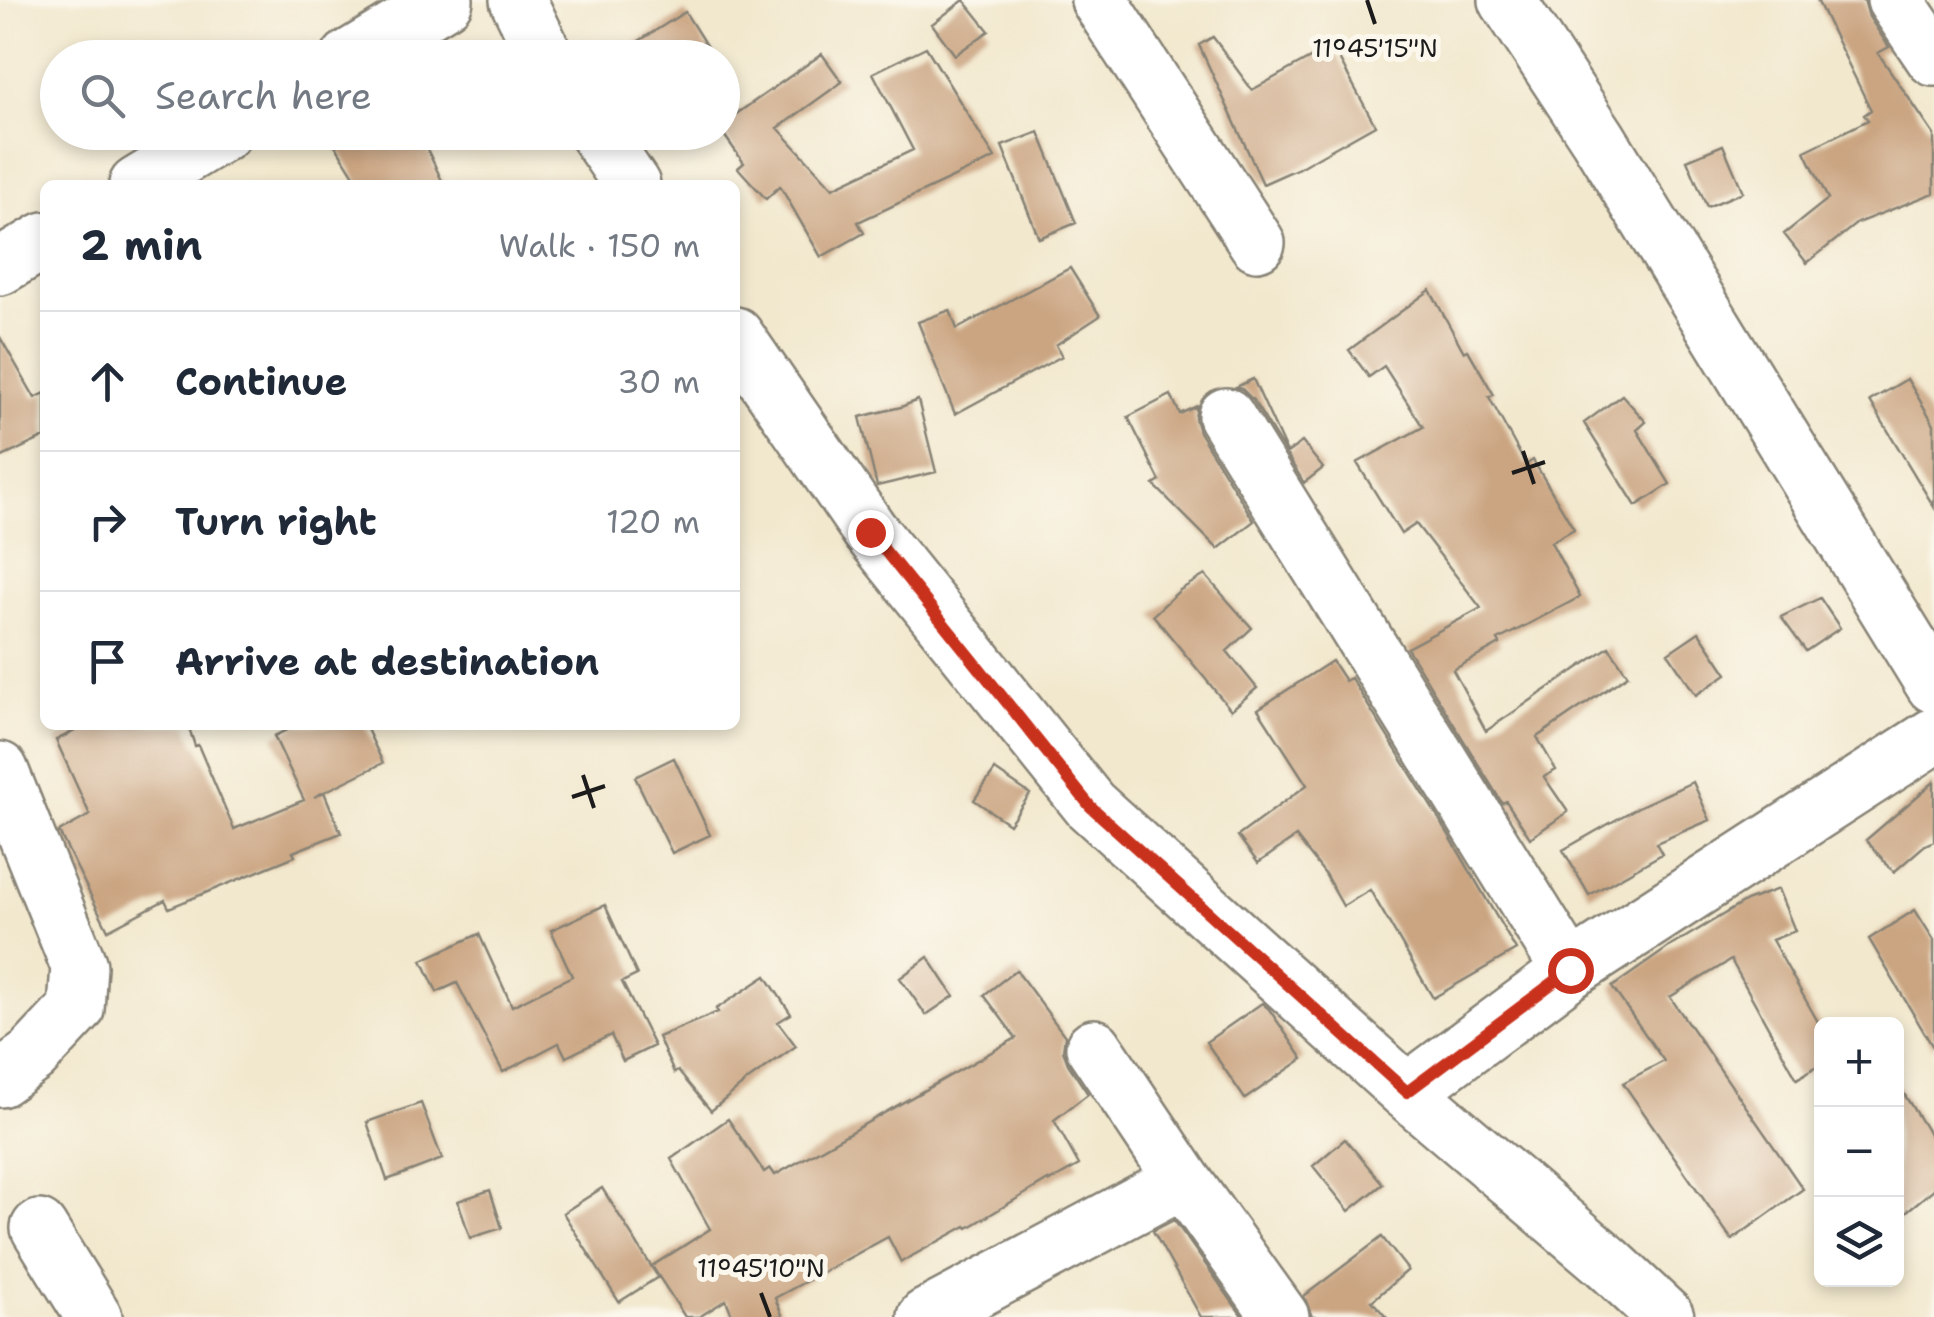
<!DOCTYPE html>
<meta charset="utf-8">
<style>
:root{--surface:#fff;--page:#f6f6f7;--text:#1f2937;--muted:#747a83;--line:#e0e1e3}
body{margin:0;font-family:"Shantell Sans",sans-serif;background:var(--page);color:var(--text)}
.controls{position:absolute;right:30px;bottom:30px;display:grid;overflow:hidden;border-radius:15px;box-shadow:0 5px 15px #0003}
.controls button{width:90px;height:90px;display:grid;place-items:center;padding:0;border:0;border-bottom:2px solid var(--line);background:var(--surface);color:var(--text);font:50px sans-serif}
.stop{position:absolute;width:30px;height:30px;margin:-22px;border:8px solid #c8321e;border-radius:50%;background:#fff}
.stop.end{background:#c8321e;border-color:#fff;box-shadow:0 2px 10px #0008}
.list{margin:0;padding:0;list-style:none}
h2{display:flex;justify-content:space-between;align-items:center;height:130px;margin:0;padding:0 40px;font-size:42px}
h2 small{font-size:32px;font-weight:400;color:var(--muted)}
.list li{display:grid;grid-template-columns:65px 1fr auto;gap:30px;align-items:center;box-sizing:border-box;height:140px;padding:0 40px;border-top:2px solid var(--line)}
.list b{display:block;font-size:38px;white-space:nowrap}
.list em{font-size:32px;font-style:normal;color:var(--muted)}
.icon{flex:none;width:55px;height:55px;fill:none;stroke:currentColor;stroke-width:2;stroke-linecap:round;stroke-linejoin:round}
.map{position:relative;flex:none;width:1934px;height:1317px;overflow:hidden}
.search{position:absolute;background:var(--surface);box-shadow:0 5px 15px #0003;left:40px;top:40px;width:700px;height:110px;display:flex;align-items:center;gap:25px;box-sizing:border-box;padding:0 35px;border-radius:55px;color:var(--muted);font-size:38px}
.panel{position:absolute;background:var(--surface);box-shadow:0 5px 15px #0003;left:40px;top:180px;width:700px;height:550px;border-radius:15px}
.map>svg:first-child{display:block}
.building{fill:#cba582}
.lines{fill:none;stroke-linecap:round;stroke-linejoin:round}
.minor-casing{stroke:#878275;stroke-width:60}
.minor{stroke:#fff;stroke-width:55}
.route{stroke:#c8321e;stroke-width:12}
.ticks{fill:none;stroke:#1c1c1c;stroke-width:4}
.ticks-label{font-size:25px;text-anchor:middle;fill:#1c1c1c;stroke:#fbf7ec;stroke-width:10;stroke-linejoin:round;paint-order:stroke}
</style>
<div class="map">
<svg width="1934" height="1317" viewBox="0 0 1934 1317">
<rect width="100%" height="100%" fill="#fbf7ec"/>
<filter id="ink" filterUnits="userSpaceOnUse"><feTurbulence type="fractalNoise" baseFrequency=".01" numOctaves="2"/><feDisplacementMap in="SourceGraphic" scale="20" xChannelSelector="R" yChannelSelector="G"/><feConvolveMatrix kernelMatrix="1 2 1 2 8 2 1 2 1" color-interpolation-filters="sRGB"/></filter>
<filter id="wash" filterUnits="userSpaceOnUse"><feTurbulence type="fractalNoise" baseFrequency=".0048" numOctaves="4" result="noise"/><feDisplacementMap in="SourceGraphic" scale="40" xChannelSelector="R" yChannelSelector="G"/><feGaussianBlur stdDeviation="2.25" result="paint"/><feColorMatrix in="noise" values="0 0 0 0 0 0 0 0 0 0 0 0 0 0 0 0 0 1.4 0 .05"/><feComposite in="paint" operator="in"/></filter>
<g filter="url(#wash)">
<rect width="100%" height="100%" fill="#f2e8ce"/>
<g id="blocks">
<!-- building -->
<path class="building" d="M 964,0 L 989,31 L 955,55 L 932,24 Z
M 1817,0 L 1864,0 L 1869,17 L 1889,47 L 1878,53 L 1934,135 L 1934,193 L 1857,223 L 1807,263 L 1784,234 L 1828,199 L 1805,151 L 1868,120 L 1864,115 L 1871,110 Z
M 685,12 L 714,58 L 612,58 Z
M 1213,37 L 1252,90 L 1332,46 L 1375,125 L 1297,169 L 1263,184 L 1199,45 Z
M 926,47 L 995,158 L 858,222 L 864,233 L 821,257 L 780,186 L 766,199 L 738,168 L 744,163 L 722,132 L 722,124 L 822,54 L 842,82 L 778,128 L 833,188 L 913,150 L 873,73 Z
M 327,132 L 419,132 L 444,185 L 360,185 Z
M 1039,132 L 1076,223 L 1039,238 L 1002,146 Z
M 1723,145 L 1743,192 L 1707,207 L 1687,160 Z
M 1070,268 L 1100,316 L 1056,345 L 1062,356 L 955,414 L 918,322 L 950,310 L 957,329 Z
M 1430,290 L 1464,352 L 1468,350 L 1494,395 L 1489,397 L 1526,465 L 1533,460 L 1574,529 L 1551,542 L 1580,597 L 1498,640 L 1500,644 L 1453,670 L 1486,731 L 1609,647 L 1628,675 L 1537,737 L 1556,770 L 1544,777 L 1568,812 L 1530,838 L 1506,801 L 1502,803 L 1407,648 L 1481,608 L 1416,524 L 1401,534 L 1357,463 L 1423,427 L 1384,366 L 1369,377 L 1349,350 Z
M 0,337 L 35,398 L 45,393 L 45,437 L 0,458 Z
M 1253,379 L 1287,453 L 1302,442 L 1323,468 L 1304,483 L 1253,400 L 1242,389 L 1236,387 Z
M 1907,379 L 1934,424 L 1934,507 L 1870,401 Z
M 1171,395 L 1180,414 L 1197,406 L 1195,418 L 1199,432 L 1254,521 L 1218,549 L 1154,485 L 1160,481 L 1128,417 Z
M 1622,395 L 1646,422 L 1637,430 L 1670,484 L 1636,506 L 1584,423 Z
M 918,400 L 936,472 L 877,486 L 860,417 L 901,407 Z
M 1205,575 L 1252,628 L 1227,651 L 1257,688 L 1231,710 L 1153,615 L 1180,590 Z
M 1820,598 L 1840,628 L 1806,651 L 1781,617 Z
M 1699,632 L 1727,674 L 1696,695 L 1668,653 Z
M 1332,661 L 1345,681 L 1351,678 L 1449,835 L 1516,950 L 1433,998 L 1370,890 L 1343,906 L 1325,874 L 1296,837 L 1258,863 L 1238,836 L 1307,785 L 1258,709 Z
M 87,725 L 188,725 L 195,746 L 198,745 L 234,829 L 304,800 L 274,736 L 297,725 L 365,725 L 383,763 L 314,797 L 324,792 L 341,833 L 293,852 L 295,856 L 169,908 L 165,900 L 108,930 L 59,832 L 90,815 L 56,740 Z
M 674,758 L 710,835 L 672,853 L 635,777 Z
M 995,770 L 1030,794 L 1009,824 L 974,800 Z
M 1693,782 L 1710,820 L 1656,843 L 1662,854 L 1589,895 L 1563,850 L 1640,806 Z
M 1934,782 L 1934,841 L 1925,845 L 1894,872 L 1866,840 Z
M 1778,889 L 1795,931 L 1772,940 L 1822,1029 L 1822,1063 L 1797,1079 L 1731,960 L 1670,997 L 1803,1189 L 1732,1240 L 1623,1083 L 1664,1061 L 1612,987 L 1669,947 L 1746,901 Z
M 605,905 L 637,975 L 622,982 L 654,1046 L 623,1061 L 611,1035 L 566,1057 L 559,1043 L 503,1072 L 457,983 L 437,992 L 422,960 L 479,934 L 512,1006 L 572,976 L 551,930 Z
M 1915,910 L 1934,940 L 1934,1049 L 1869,939 Z
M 928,957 L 954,996 L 926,1015 L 900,978 Z
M 1016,970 L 1065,1036 L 1063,1050 L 1068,1064 L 1088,1094 L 1054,1120 L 1079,1165 L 1049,1182 L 1048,1180 L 968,1228 L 966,1226 L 901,1262 L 888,1237 L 775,1298 L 783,1317 L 733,1317 L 726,1300 L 699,1317 L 685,1317 L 652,1266 L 710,1229 L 671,1159 L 728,1119 L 764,1172 L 770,1168 L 775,1175 L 1016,1038 L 984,995 Z
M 766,976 L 791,1014 L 778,1022 L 796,1046 L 748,1080 L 711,1111 L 678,1071 L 674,1073 L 658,1037 L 718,1012 L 716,1009 Z
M 1262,1003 L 1269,1009 L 1303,1059 L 1245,1099 L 1206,1042 Z
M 1896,1081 L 1934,1142 L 1934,1189 L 1896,1220 Z
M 421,1103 L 442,1159 L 387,1180 L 367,1122 Z
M 1345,1139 L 1383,1184 L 1349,1211 L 1313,1166 Z
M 602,1188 L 658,1277 L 619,1302 L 563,1213 Z
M 490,1190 L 502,1228 L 470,1238 L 458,1201 Z
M 1174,1220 L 1243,1317 L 1201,1317 L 1153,1231 Z
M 1382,1237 L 1408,1270 L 1372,1301 L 1386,1317 L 1312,1317 L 1304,1296 Z"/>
</g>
</g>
<g filter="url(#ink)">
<use href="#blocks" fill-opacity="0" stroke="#878275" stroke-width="2.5"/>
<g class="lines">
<defs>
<path id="minor" d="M 518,0 L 546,58
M 1099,0 L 1257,243
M 1507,0 L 1598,138 L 1934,685
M 1895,0 L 1934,58
M 349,58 L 445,0
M 596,132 L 632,185
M 137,185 L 224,132
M 0,267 L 45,240
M 735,335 L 870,531 L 1090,805 L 1407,1092 L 1607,1262 L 1666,1317
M 1226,416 L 1570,971
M 0,770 L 79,966 L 76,1009 L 32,1056 L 0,1079
M 1094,1047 L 1183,1180 L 1281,1317
M 1407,1092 L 1570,971 L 1934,736
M 39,1228 L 94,1317
M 926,1317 L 1183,1180"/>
</defs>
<!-- minor casing -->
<use href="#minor" class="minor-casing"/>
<!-- minor -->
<use href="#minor" class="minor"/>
</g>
</g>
<g class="lines" filter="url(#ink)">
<!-- route -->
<path class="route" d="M 870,532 L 1090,806 L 1407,1092 L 1570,970"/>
</g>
<!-- ticks -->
<path class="ticks" d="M 1367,0 L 1375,24M 1523,451 L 1534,484M 1512,473 L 1545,462M 583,775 L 594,808M 572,797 L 605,786M 761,1293 L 770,1317"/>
<g class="ticks-label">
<text x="1375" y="57">11°45'15"N</text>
<text x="761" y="1277">11°45'10"N</text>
</g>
</svg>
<div class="controls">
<button>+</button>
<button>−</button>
<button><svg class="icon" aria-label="layers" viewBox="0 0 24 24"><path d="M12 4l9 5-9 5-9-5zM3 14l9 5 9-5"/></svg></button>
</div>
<div class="stop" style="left:1570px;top:970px"></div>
<div class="stop end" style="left:870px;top:532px"></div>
<div class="search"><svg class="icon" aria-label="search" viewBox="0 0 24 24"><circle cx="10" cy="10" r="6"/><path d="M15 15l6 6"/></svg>Search here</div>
<section class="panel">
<h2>2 min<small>Walk · 150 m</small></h2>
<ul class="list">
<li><svg class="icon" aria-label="ahead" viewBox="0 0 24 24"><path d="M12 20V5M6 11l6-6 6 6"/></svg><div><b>Continue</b></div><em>30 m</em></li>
<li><svg class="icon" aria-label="right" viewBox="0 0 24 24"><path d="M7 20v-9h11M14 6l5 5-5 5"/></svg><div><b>Turn right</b></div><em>120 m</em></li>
<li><svg class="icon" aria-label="arrive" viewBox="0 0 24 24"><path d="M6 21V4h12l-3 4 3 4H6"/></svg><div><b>Arrive at destination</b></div></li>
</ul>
</section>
</div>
